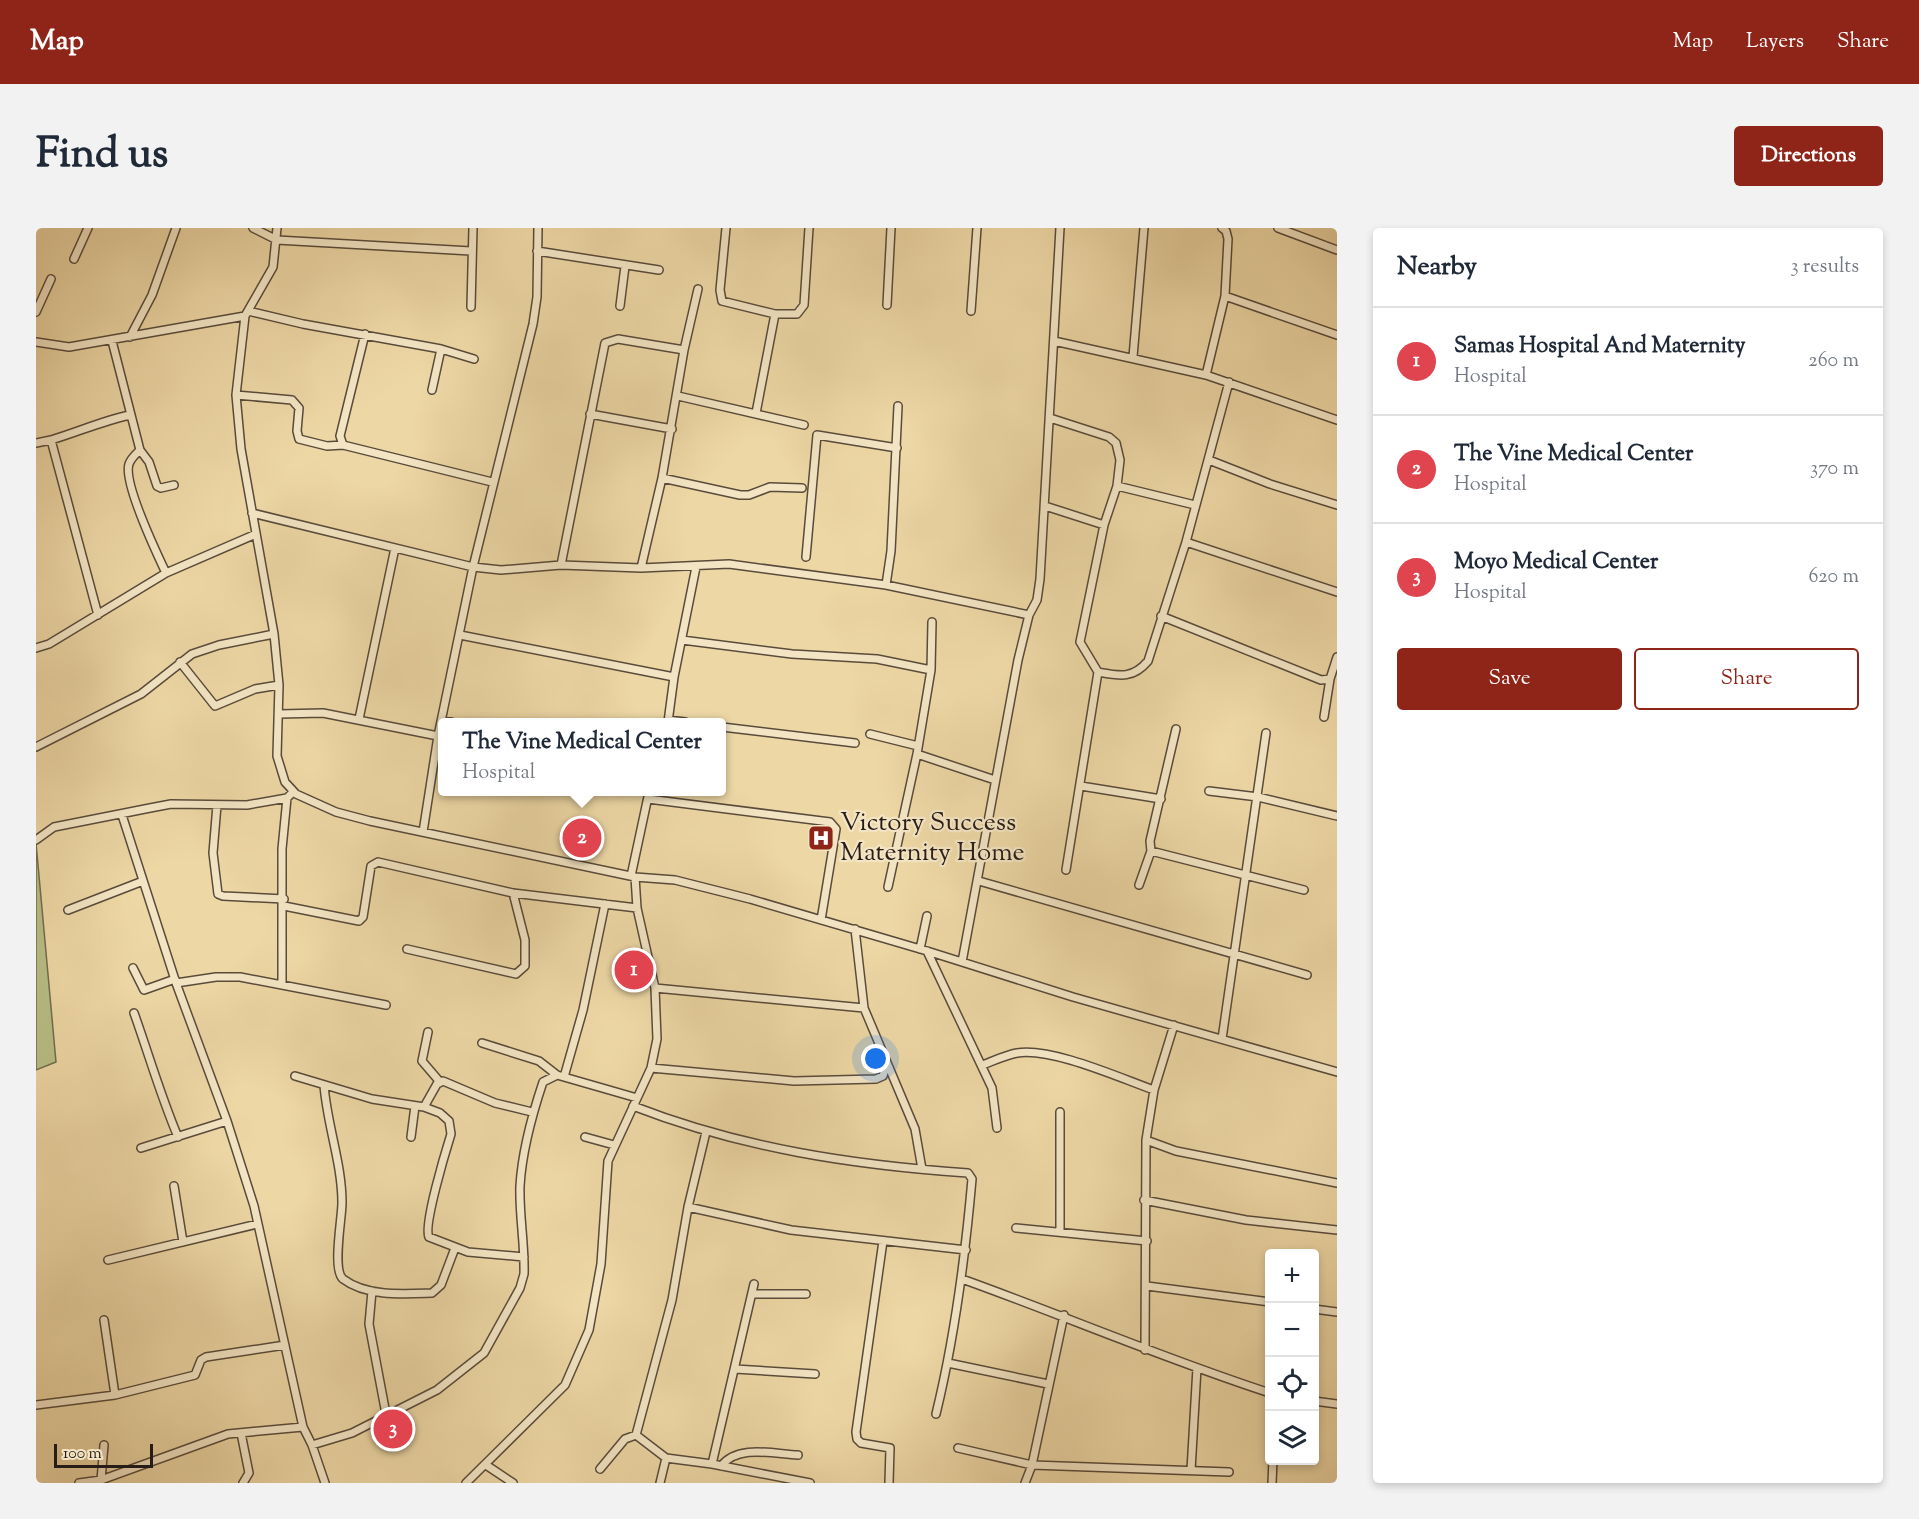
<!DOCTYPE html>
<meta charset="utf-8">
<style>
:root{--surface:#fff;--page:#f2f2f3;--text:#1f2937;--muted:#747a83;--line:#e0e1e3;--accent:#8f2418}
body{margin:0;font-family:"Sorts Mill Goudy",serif;background:var(--page);color:var(--text)}
.controls{position:absolute;right:18px;bottom:18px;display:grid;overflow:hidden;border-radius:6px;box-shadow:0 3px 9px #0003}
.controls button{width:54px;height:54px;display:grid;place-items:center;padding:0;border:0;border-bottom:2px solid var(--line);background:var(--surface);color:var(--text);font:30px sans-serif}
.scale{position:absolute;left:18px;bottom:15px;width:99px;box-sizing:border-box;padding-left:6px;border:3px solid #281c18;border-top:0;font-size:16px;line-height:21px;white-space:nowrap;color:#281c18;-webkit-text-stroke:4px #f3e5c4;paint-order:stroke}
.you{position:absolute;left:840px;top:831px;width:21px;height:21px;margin:-15px;border:4px solid #fff;border-radius:50%;background:#1a73e8;box-shadow:0 0 0 9px #1a73e833}
.badge{display:grid;place-items:center;width:39px;height:39px;border-radius:50%;background:var(--accent);color:#fff;font-size:20px;font-weight:700}
.pin{position:absolute;translate:-50% -50%;border:3px solid #fff;box-shadow:0 2px 6px #0006}
.popup{position:absolute;left:402px;top:490px;width:288px;height:78px;box-sizing:border-box;display:grid;place-content:center;border-radius:6px;background:var(--surface);filter:drop-shadow(0 2px 4px #0005);font-size:20px;white-space:nowrap;color:var(--muted)}
.popup b{font-size:22px;color:var(--text)}
.popup::after{content:'';position:absolute;left:50%;top:100%;margin-left:-12px;border:12px solid transparent;border-top-color:var(--surface)}
.list{margin:0;padding:0;list-style:none}
h2{display:flex;justify-content:space-between;align-items:center;height:78px;margin:0;padding:0 24px;font-size:26px}
h2 small{font-size:20px;font-weight:400;color:var(--muted)}
.list li{display:grid;grid-template-columns:39px 1fr auto;gap:18px;align-items:center;box-sizing:border-box;height:108px;padding:0 24px;border-top:2px solid var(--line)}
.list b{display:block;font-size:22px;white-space:nowrap}
.list p{margin:0;font-size:20px;white-space:nowrap;color:var(--muted)}
.list em{font-size:20px;font-style:normal;color:var(--muted)}
.actions{display:flex;gap:12px;padding:18px 24px}
.actions a{flex:1;padding:14px 0;border:2px solid var(--accent);border-radius:6px;text-align:center;font-size:21px;color:var(--accent)}
.actions .main{background:var(--accent);color:#fff}
.icon{flex:none;width:33px;height:33px;fill:none;stroke:currentColor;stroke-width:2;stroke-linecap:round;stroke-linejoin:round}
.map{position:relative;flex:none;width:1301px;height:1255px;overflow:hidden;border-radius:6px}
header{display:flex;align-items:center;gap:36px;box-sizing:border-box;height:84px;padding:0 30px;background:var(--accent);color:#fff}
header strong{font-size:28px}
nav{display:flex;gap:33px;margin-inline-start:auto;font-size:21px}
.intro{display:flex;align-items:center;justify-content:space-between;box-sizing:border-box;height:144px;padding:0 36px}
h1{margin:0;font-size:42px}
.button{padding:15px 27px;border-radius:6px;background:var(--accent);color:#fff;font-size:21px;font-weight:700}
main{display:flex;gap:36px;padding:0 36px}
aside{flex:1;background:var(--surface);border-radius:6px;box-shadow:0 3px 9px #0003}
.map>svg:first-child{display:block}
.green{fill:#b8be86;stroke:#706d4f;stroke-width:1.5}
.lines{fill:none;stroke-linecap:round;stroke-linejoin:round}
.minor-casing{stroke:#594b3b;stroke-width:10}
.minor{stroke:#f3e5c4;stroke-width:7}
.labels{text-anchor:middle;dominant-baseline:central;stroke-width:4.5;stroke-linejoin:round;paint-order:stroke}
.poi-label{font-size:26px;fill:#281c18;stroke:#f3e5c4;text-anchor:start}
</style>
<header>
<strong>Map</strong>
<nav><a>Map</a><a>Layers</a><a>Share</a></nav>
</header>
<div class="intro"><h1>Find us</h1><a class="button">Directions</a></div>
<main>
<div class="map">
<svg width="1301" height="1255" viewBox="0 0 1301 1255">
<rect width="100%" height="100%" fill="#edd7a5"/>
<filter id="stains"><feTurbulence type="fractalNoise" baseFrequency=".00333" numOctaves="4"/><feColorMatrix values="0 0 0 0 .2 0 0 0 0 .09 0 0 0 0 .02 0 0 0 .5 -.17"/></filter>
<radialGradient id="worn" r=".72"><stop offset=".6" stop-color="#630" stop-opacity="0"/><stop offset="1" stop-color="#630" stop-opacity=".3"/></radialGradient>
<!-- green -->
<path class="green" d="M 0,615 L 20,834 L 0,842 Z"/>
<g class="lines">
<defs>
<path id="minor" d="M 217,0 L 241,12 L 435,23
M 241,0 L 237,39 L 209,88 L 200,167 L 205,221 L 238,406 L 243,457 L 241,528 L 249,554 L 260,566 L 300,584 L 334,593 L 599,649 L 639,652 L 714,671 L 891,723 L 1037,769 L 1301,844
M 690,0 L 684,62 L 686,73 L 739,86 L 761,86 L 768,77 L 773,0
M 1242,0 L 1301,22
M 501,23 L 623,42
M 38,31 L 52,0
M 1189,68 L 1301,107
M 851,77 L 855,0
M 584,78 L 589,38
M 435,79 L 437,0
M 212,83 L 267,96 L 405,121 L 438,131
M 935,83 L 941,0
M 0,84 L 15,51
M 329,106 L 304,208 L 307,217 L 456,254
M 94,109 L 116,67 L 140,0
M 76,113 L 104,222 C 100,226 95,230 93,236 C 87,254 121,326 130,345
M 1018,113 L 1170,147 L 1301,192
M 0,114 L 33,119 L 209,88
M 1097,129 L 1108,0
M 1170,147 L 1189,68 L 1192,11 L 1190,3 L 1186,0
M 396,162 L 405,121
M 200,167 L 256,172 L 263,180 L 261,203 L 263,211 L 291,218 L 307,217
M 642,168 L 768,197
M 720,185 L 739,86
M 554,186 L 636,201
M 1014,190 L 1073,209 L 1080,215 L 1084,232 L 1081,258 L 1068,297 L 1044,414 L 1062,444 L 1030,642
M 0,215 L 15,212
M 104,222 L 113,234 L 121,258 L 125,260 L 138,257
M 1173,232 L 1234,256 L 1301,277
M 626,250 L 704,267 L 713,267 L 734,259 L 766,260
M 1081,258 L 1159,277
M 1009,278 L 1068,297
M 216,285 L 437,339 L 465,342 L 525,337 L 605,340 L 693,336 L 850,357 L 993,387
M 1150,314 L 1301,364
M 770,329 L 781,207 L 861,220
M 525,337 L 569,115 L 582,111 L 648,122
M 605,340 L 626,250 L 648,122 L 662,61
M 850,357 L 855,323 L 862,178
M 62,387 L 15,212 C 42,204 66,193 94,187
M 1125,388 L 1285,452 L 1294,451 L 1301,429
M 424,407 L 638,449
M 646,412 L 756,426 L 841,431 L 895,442
M 0,420 L 13,416 L 130,345 L 220,306
M 144,434 L 179,478 L 219,461 L 243,457
M 1062,444 C 1084,448 1097,451 1112,433 L 1150,314 L 1193,154
M 243,486 L 287,485 L 402,508
M 1288,489 L 1294,451
M 323,491 L 359,320
M 632,492 L 649,494
M 405,493 L 415,494
M 632,494 L 638,449 L 660,339
M 686,499 L 819,515
M 1140,501 L 1114,613 L 1115,623 L 1268,662
M 834,506 L 882,518
M 0,519 L 105,466 L 156,426 L 183,417 L 238,406
M 881,526 L 959,552
M 1045,558 L 1125,571
M 1173,563 L 1222,569 L 1301,588
M 612,571 L 794,594 L 800,601 L 785,692
M 181,577 L 177,625 L 182,666 L 187,668 L 248,671
M 86,587 L 140,755 L 191,893 L 218,978 L 267,1199 L 276,1217 L 289,1255
M 387,604 L 402,508 L 437,339 L 497,96 L 501,69 L 502,0
M 0,612 L 18,599 L 114,580 L 135,576 L 211,577 L 251,570 L 257,564
M 595,648 L 613,564
M 943,653 L 1271,747
M 1103,657 L 1115,623
M 852,659 L 881,526 L 895,442 L 896,394
M 248,678 L 323,693 L 327,689 L 335,638 L 342,634 L 477,665 L 601,680
M 32,682 L 107,653
M 819,701 L 828,780 L 879,901 L 886,941
M 371,721 L 480,746 L 489,738 L 489,712 L 477,665
M 884,721 L 891,688
M 891,723 L 956,860 L 961,900
M 926,734 L 982,432 L 993,387 L 1001,372 L 1004,351 L 1024,0
M 97,740 L 108,762 L 139,751
M 140,755 L 180,749 L 204,749 L 350,777
M 246,756 L 246,621 L 251,570
M 619,760 L 828,780
M 98,785 C 113,827 125,869 142,909
M 392,804 L 386,833 L 404,854
M 1186,811 L 1230,505
M 446,815 L 503,833 L 521,847 L 601,870
M 946,837 C 957,833 970,827 981,825 C 1015,819 1084,850 1118,862
M 615,840 L 758,853 L 840,851 L 847,848 L 851,835
M 259,848 L 336,871 L 388,879 L 404,885 L 413,893 L 415,906 C 410,922 387,998 393,1009 L 432,1024 L 488,1029
M 528,849 L 547,782 L 569,676
M 288,857 C 291,897 306,935 306,975 C 306,990 296,1042 307,1051 C 331,1069 368,1066 396,1065 L 405,1057 L 419,1020
M 597,878 C 705,920 816,937 932,945 L 936,951 C 929,1031 919,1108 900,1186
M 388,879 L 401,856 L 407,853 L 459,875 L 496,884
M 1024,884 L 1024,1004
M 375,909 L 379,878
M 549,909 L 578,917
M 1110,912 L 1140,923 L 1301,955
M 105,920 L 191,893
M 138,958 L 147,1014
M 1108,972 L 1210,992 L 1301,1002
M 652,979 L 755,1002 L 930,1022
M 980,1000 L 1111,1013
M 847,1013 L 820,1204 L 821,1211 L 825,1215 L 854,1220 L 853,1255
M 72,1032 L 221,996
M 926,1051 C 1029,1088 1129,1131 1234,1165
M 1111,1058 L 1234,1074
M 336,1063 L 333,1096 L 350,1186
M 717,1066 L 770,1066
M 1278,1081 L 1301,1084
M 68,1092 L 79,1167 L 159,1147 L 165,1132 L 170,1129 L 249,1117
M 1109,1122 L 1110,912 L 1118,862 L 1138,797
M 912,1135 L 1012,1156
M 699,1141 L 779,1146
M 1278,1173 L 1301,1176
M 0,1177 L 79,1167
M 205,1205 L 213,1245 L 207,1255
M 600,1207 L 630,1230 L 676,1236 L 774,1255
M 276,1217 L 316,1205 L 401,1162 L 448,1125 L 484,1060 L 488,1046 C 489,1017 483,987 484,958 C 486,923 496,887 507,854 L 521,847
M 922,1220 L 996,1237 L 1193,1244
M 676,1236 L 718,1056
M 450,1237 L 477,1255
M 685,1238 C 702,1216 738,1226 762,1227
M 564,1241 L 589,1211 L 600,1207 L 636,1072 L 652,979 L 670,904
M 1155,1242 L 1161,1140
M 65,1252 L 68,1217
M 43,1255 L 65,1252 L 192,1206 L 267,1199
M 430,1255 L 529,1157 L 553,1102 L 565,1036 L 572,933 L 615,840 L 621,811 L 619,760 L 601,680 L 599,649
M 624,1255 L 630,1230
M 989,1255 L 996,1237 L 1028,1087
M 1236,1255 L 1237,1232"/>
</defs>
<!-- minor casing -->
<use href="#minor" class="minor-casing"/>
<!-- minor -->
<use href="#minor" class="minor"/>
</g>
<!-- icons -->
<defs>
<symbol id="hospital-square" viewBox="-11 -11 22 22"><rect x="-9" y="-9" width="18" height="18" rx="4" fill="#8f2418" stroke="#f3e5c4"/><path d="M-5-5h3v3.5h4V-5h3V5h-3V1.5h-4V5h-3Z" fill="#fff"/></symbol>
</defs>
<g fill-rule="evenodd">
<use href="#hospital-square" x="770" y="595" width="30" height="30"/>
</g>
<g class="labels">
<!-- poi labels -->
<g class="poi-label">
<text x="804" y="595">Victory Success<tspan x="804" dy="30">Maternity Home</tspan></text>
</g>
</g>
<rect width="100%" height="100%" filter="url(#stains)"/>
<rect width="100%" height="100%" fill="url(#worn)"/>
</svg>
<div class="controls">
<button>+</button>
<button>−</button>
<button><svg class="icon" aria-label="locate" viewBox="0 0 24 24"><circle cx="12" cy="12" r="6"/><path d="M12 2v4M12 18v4M2 12h4M18 12h4"/></svg></button>
<button><svg class="icon" aria-label="layers" viewBox="0 0 24 24"><path d="M12 4l9 5-9 5-9-5zM3 14l9 5 9-5"/></svg></button>
</div>
<div class="scale">100 m</div>
<div class="you"></div>
<div class="pin badge" style="left:598px;top:742px;background:#e0444e">1</div>
<div class="pin badge" style="left:546px;top:610px;background:#e0444e">2</div>
<div class="popup"><b>The Vine Medical Center</b>Hospital</div>
<div class="pin badge" style="left:357px;top:1201px;background:#e0444e">3</div>
</div>
<aside>
<h2>Nearby<small>3 results</small></h2>
<ul class="list">
<li><span class="badge" style="background:#e0444e">1</span><div><b>Samas Hospital And Maternity</b><p>Hospital</p></div><em>260 m</em></li>
<li><span class="badge" style="background:#e0444e">2</span><div><b>The Vine Medical Center</b><p>Hospital</p></div><em>370 m</em></li>
<li><span class="badge" style="background:#e0444e">3</span><div><b>Moyo Medical Center</b><p>Hospital</p></div><em>620 m</em></li>
</ul>
<div class="actions"><a class="main">Save</a><a>Share</a></div>
</aside>
</main>
